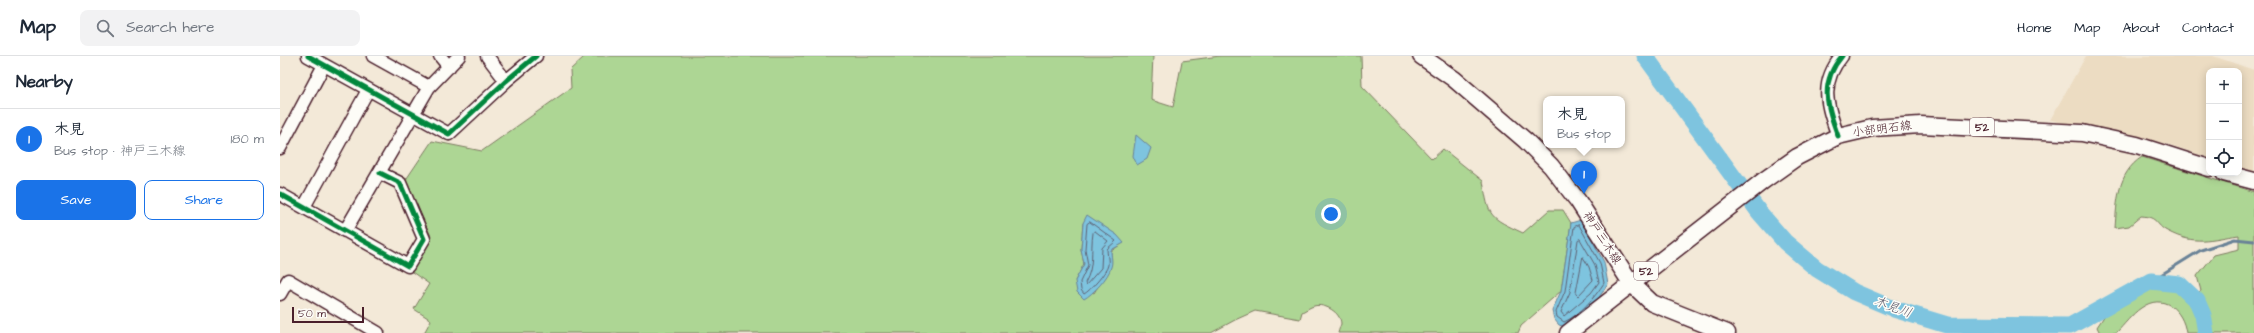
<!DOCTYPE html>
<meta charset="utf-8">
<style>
:root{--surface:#fff;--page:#f2f2f3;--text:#1f2937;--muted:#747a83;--line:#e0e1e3;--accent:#1a73e8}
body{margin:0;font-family:"Architects Daughter","Klee One",sans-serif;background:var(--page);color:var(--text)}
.controls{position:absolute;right:12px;top:12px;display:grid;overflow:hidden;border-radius:8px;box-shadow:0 2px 10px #0003}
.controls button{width:36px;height:36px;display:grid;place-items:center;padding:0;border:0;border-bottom:1px solid var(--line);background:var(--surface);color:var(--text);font:20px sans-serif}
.scale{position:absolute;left:12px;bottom:10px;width:72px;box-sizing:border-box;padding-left:4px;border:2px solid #4a1f2b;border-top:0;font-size:11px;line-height:14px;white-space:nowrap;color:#4a1f2b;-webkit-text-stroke:3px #fdfcf7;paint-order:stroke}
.you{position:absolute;left:1051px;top:158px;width:14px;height:14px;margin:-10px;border:3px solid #fff;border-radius:50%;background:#1a73e8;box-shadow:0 0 0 6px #1a73e833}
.badge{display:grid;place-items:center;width:26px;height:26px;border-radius:50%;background:var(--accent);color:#fff;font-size:13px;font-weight:700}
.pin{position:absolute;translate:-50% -33px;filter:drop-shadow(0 1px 2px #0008)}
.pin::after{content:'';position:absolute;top:21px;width:14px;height:12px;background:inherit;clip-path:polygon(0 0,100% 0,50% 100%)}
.popup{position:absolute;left:1263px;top:40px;width:82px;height:52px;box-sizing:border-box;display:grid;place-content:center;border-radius:8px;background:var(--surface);filter:drop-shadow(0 1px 3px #0005);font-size:13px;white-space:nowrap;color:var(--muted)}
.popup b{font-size:15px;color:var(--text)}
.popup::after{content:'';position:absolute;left:50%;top:100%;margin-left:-8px;border:8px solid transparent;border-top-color:var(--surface)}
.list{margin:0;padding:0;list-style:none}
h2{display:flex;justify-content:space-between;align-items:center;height:52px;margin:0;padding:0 16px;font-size:17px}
h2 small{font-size:13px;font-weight:400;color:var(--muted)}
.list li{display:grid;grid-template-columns:26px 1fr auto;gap:12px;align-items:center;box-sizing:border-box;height:60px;padding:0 16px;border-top:1px solid var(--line)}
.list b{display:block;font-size:15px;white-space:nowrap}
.list p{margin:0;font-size:13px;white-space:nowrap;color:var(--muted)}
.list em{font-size:13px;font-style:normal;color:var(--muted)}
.actions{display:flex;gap:8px;padding:12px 16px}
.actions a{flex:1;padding:9px 0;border:1px solid var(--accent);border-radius:8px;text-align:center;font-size:14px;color:var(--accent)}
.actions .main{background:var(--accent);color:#fff}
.icon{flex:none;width:22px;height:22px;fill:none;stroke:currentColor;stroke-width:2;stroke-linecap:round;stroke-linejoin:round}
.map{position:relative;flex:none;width:1974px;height:277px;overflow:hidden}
header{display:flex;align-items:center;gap:24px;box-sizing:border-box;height:56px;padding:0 20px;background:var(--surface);border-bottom:1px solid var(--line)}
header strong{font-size:19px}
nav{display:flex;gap:22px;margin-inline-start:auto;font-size:14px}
.search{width:280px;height:36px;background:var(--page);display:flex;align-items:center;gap:10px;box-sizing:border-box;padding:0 14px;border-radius:8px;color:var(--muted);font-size:15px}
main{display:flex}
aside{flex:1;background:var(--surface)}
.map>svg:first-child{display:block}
.built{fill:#ecdcc2}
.green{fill:#add694;stroke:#7c7a60;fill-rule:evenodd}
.water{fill:#7ec4df;stroke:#698297}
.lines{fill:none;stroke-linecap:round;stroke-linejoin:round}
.shore{stroke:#5f6173;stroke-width:1}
.stream{stroke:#698297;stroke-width:3}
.river{stroke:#7ec4df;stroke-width:17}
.minor-casing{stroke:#4a1f2b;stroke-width:15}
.major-casing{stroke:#4a1f2b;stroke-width:19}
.minor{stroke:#fdfcf7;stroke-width:12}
.major{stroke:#fdfcf7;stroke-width:16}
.cycleway-casing{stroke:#fdfcf7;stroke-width:8}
.cycleway{stroke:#00873e;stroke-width:5}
.labels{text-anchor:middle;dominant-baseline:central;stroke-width:3;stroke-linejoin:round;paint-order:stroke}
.shield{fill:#fdfcf7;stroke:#806168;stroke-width:1}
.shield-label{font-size:11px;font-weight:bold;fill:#4a1f2b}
.street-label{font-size:12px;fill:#4a1f2b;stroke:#fdfcf7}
.water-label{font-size:13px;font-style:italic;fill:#5c596a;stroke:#fdfcf7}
</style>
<header>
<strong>Map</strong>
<div class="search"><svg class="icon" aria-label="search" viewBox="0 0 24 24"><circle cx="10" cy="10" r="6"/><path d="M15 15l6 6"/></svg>Search here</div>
<nav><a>Home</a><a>Map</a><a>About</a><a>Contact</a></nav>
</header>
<main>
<aside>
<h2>Nearby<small></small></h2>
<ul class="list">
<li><span class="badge">1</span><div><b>木見</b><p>Bus stop · 神戸三木線</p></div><em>180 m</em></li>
</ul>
<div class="actions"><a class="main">Save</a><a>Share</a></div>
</aside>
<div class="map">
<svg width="1974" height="277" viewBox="0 0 1974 277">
<rect width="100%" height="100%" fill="#f3e9d8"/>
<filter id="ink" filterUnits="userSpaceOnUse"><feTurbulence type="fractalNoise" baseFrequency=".025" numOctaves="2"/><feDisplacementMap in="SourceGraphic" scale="8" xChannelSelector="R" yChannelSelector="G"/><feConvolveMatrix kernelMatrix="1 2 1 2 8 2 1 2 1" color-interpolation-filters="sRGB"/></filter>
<g filter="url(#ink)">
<!-- built -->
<path class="built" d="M 1806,0 L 1933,0 L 1974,14 L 1974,117 L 1959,112 L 1959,15 L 1929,15 L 1929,102 L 1887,88 L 1770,64 Z"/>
<!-- green -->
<path class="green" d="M 305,0 L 873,0 L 871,44 L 893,51 L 902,5 L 940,0 L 1081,0 L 1082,30 L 1152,103 L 1163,93 L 1203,125 C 1209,162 1209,161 1243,177 L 1269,154 L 1283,154 L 1291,167 L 1281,235 L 1241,270 L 1238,277 L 1058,277 C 1059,274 1060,270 1061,268 C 1061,256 1044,247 1034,250 C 1030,251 1026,254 1022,256 L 1020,263 L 975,255 L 955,264 L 931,277 L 144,277 L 151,264 L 134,253 L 149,228 L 132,216 L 151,180 L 125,125 L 152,85 L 202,95 L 291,32 L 290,14 ZM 803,167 L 843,187 L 831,195 C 832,219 825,218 814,237 L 795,225 L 804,208 L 801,193 Z
M 1862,101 L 1974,136 L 1974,277 L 1906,277 C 1903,254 1883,236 1861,252 C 1852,258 1844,269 1836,277 L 1820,277 L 1817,271 L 1825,259 L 1872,232 L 1894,231 L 1907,242 L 1921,235 L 1917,220 L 1934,199 L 1959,193 L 1959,179 C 1930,183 1915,190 1887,175 C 1875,169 1879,161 1861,160 L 1849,170 L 1835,172 C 1837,146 1837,117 1862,101 Z"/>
<!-- water -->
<path class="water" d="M 856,79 L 871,92 L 867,103 L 857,109 L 853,100 Z
M 807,159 L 837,179 L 844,187 L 831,194 C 831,200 833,206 831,211 C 829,221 813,238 804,243 L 797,236 L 795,225 L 804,208 L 801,193 L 803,167 Z
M 1301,164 L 1324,206 L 1328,228 L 1318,243 L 1285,271 L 1279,269 L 1274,263 L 1272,255 L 1281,235 L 1291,167 Z"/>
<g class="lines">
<!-- shore -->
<path class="shore" d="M 810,166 L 836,185 L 827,193 C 827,198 829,204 828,209 C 827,216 810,235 804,238 L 801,234 L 800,226 L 808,209 L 805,193 L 807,168 Z
M 1299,169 L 1320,207 L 1324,227 C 1315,241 1300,259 1284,266 L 1277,261 L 1276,256 L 1285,235 L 1294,171 Z
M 815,175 L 828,185 L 822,192 L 821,212 L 806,229 L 805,227 C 815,209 810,196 813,177 Z
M 1300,183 L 1315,209 L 1319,226 L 1311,237 L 1284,260 L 1281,256 L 1290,236 L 1298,184 Z
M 1303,201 L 1309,211 L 1313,224 L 1298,240 L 1296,238 Z"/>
<!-- stream -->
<path class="stream" d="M 1871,225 L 1921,194 L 1955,183 L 1974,185"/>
<!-- river -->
<path class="river" d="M 1365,0 L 1479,156 L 1505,186 L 1537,213 L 1574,236 L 1614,253 L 1667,269 L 1790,270 L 1871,225 L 1899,228 L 1917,245 L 1923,259 L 1926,277"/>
<defs>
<path id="minor" d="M 28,0 L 169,78 L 226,25 L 256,0
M 93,0 L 149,31
M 160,0 L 169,11
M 207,0 L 226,25
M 1558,80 C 1547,50 1539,27 1562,0
M 0,92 L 44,9
M 0,138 L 128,210 L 144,183 L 120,127 L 100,117
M 24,151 L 88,34
M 65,175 L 149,31 L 179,0
M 0,238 L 8,224 L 98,277"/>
<path id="major" d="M 1141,0 L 1174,23 L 1246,85 L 1271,110 L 1298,145 L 1351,227 L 1372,247 L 1447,277
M 1944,117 L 1974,125
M 1288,277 L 1483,125 L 1517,101 L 1558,80 L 1592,72 L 1641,69 L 1802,77 L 1857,89 L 1929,112"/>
</defs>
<!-- minor casing -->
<use href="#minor" class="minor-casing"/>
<!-- major casing -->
<use href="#major" class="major-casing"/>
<!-- minor -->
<use href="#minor" class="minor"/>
<!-- major -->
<use href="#major" class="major"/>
<defs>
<path id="cycleway" d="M 28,0 L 169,78 L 226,25 L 256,0
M 1558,80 C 1547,50 1539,27 1562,0
M 0,138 L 128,210 L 144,183 L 120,127 L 100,117"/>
</defs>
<!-- cycleway casing -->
<use href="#cycleway" class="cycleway-casing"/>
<!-- cycleway -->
<use href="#cycleway" class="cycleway"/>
</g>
</g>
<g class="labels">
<!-- shield labels -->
<g class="shield">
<rect x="1690" y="62" width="24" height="18" rx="3"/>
<rect x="1354" y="206" width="24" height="18" rx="3"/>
</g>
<g class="shield-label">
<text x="1702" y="71">52</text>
<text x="1366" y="215">52</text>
</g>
<!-- street labels -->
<g class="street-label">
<text transform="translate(1602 73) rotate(-7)">小部明石線</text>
<text transform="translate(1322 182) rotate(57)">神戸三木線</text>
</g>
<!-- water labels -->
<g class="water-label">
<text transform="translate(1613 251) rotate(20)">木見川</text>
</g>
</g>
</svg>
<div class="controls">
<button>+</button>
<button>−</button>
<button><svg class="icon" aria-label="locate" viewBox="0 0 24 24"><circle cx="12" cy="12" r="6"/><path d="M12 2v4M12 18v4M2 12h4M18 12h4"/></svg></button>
</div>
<div class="scale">50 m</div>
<div class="you"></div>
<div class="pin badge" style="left:1304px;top:138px">1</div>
<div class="popup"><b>木見</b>Bus stop</div>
</div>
</main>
